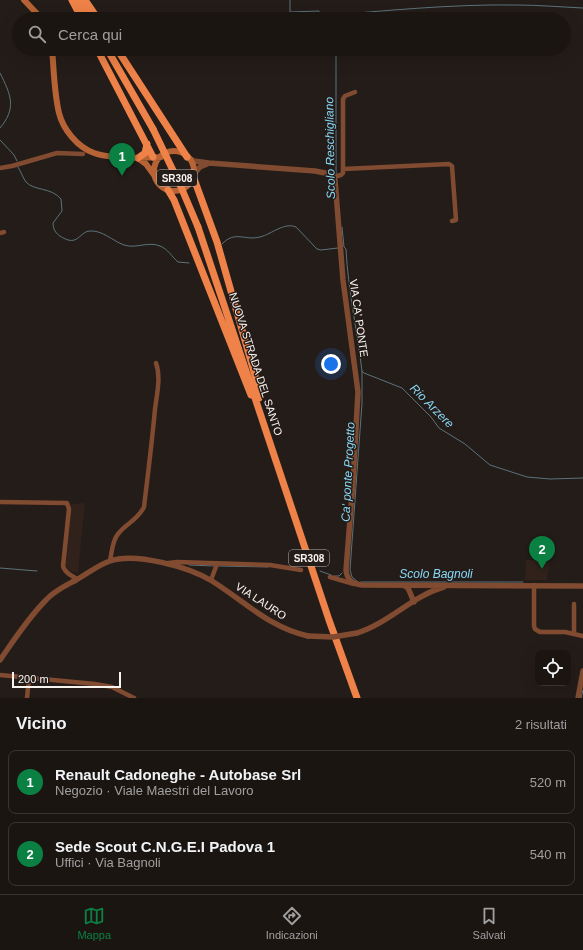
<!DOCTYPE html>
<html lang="it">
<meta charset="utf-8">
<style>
:root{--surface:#1b1512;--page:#282220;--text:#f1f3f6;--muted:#a09f9f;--line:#393432;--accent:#0b8043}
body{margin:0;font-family:Helvetica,sans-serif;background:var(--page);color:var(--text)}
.controls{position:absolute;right:12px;bottom:12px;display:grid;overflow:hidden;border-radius:8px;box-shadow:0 4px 16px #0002}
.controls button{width:36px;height:36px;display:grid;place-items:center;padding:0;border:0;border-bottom:1px solid var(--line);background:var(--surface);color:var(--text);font:20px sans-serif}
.scale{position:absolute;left:12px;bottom:10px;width:109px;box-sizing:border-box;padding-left:4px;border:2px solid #f9f3f0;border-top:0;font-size:11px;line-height:14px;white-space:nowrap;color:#f9f3f0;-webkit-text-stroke:3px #241c18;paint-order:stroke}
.you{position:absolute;left:331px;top:364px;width:14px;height:14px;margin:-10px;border:3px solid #fff;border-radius:50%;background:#1a73e8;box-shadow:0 0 0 6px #1a73e833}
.badge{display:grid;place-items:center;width:26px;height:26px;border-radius:50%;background:var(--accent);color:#fff;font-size:13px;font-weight:700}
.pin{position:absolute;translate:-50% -33px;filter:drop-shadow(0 1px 2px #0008)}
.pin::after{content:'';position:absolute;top:21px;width:14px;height:12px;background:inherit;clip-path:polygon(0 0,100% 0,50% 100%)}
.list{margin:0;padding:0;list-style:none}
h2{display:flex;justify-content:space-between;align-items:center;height:52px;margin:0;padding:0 16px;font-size:17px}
h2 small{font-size:13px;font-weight:400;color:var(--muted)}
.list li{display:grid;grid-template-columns:26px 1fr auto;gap:12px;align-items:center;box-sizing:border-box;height:64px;margin:0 8px 8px;padding:0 8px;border:1px solid var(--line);border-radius:8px}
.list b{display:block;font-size:15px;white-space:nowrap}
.list p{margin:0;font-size:13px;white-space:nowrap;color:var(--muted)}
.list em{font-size:13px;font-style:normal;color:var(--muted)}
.icon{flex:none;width:22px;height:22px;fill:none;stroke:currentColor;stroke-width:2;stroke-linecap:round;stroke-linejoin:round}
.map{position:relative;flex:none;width:583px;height:698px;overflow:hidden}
.search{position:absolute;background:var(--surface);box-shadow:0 4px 16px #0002;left:12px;right:12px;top:12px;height:44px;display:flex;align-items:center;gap:10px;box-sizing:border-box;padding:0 14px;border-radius:22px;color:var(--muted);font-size:15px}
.sheet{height:196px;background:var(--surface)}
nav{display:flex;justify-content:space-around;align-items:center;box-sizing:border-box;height:56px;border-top:1px solid var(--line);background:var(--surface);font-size:11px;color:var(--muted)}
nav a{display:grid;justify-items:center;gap:2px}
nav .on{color:var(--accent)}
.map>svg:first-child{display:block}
.built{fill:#30211b}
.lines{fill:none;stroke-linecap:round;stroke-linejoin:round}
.stream{stroke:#5b737c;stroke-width:1}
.minor{stroke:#804b30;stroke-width:4.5}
.tertiary{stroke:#804b30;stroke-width:5.5}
.secondary{stroke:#b76335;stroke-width:6}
.trunk{stroke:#ee8248;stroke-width:7}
.tertiary-bridge{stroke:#804b30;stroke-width:5.5}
.trunk-bridge{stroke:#ee8248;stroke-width:7}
.labels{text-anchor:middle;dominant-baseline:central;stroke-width:3;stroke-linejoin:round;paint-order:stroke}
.shield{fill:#241c18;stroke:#b9b2af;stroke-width:1}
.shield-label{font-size:10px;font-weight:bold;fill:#f9f3f0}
.street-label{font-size:11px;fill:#f9f3f0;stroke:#241c18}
.water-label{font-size:12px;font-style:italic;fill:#88d9f9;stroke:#241c18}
</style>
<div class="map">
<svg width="583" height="698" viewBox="0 0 583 698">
<rect width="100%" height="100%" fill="#241c18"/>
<!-- built -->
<path class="built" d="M 85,503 L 78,573 L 66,570 L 64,567 L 71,504 Z
M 526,560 L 549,560 L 547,580 L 525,580 Z"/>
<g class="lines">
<!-- stream -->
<path class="stream" d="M 290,0 L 290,12 L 319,11 L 319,16 C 385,11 450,4 516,5 C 538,5 561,7 583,8
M 337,19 L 337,15
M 336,49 L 336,174
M 0,73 C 11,95 17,108 0,128
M 0,140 L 14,155 L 17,161
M 18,167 C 21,172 23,178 26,182 C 34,191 51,187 61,199 L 62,211 L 53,223 C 53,233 60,237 68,240 C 79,243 81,231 90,231 C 102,230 113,241 124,245 C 136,249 148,241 160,246 C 168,249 172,257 178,262 L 189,263
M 342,227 L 344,247 L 346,249 C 348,290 357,330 362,371 L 364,373 L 402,388 L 431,417 L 439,428 L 465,444 L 490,465 L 527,477 L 550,479 L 583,478
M 222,244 C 235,230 245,241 260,237 C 272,234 284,222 296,227 L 317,249 L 321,250 L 338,248
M 189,565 L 214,566
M 219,566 L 268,567
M 0,568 L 37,571
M 320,571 L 331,575
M 334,576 L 339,576 L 342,573
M 358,582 L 352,577 L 350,570 L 362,403 L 362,371
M 361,582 L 523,582
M 581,698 L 583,690"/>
<!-- minor -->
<path class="minor" d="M 0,168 L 12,166 L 57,153 L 83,154
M 343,169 L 449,164 L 452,166 L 456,220 L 452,221
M 333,177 L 341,175 L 343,173 L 343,99 L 345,96 L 355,92
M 0,233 L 4,232
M 0,502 L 67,503 L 69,509 L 63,566 C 64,572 72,576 77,579
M 110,561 C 112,552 112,541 118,534 C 126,523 137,521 144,507 C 148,474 152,442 155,409 C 157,394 161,377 156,363
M 168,563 L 177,562 L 270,565 L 301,570
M 330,577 L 354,584
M 211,580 L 217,564
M 534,585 L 534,626 L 535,629 L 540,632 L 565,632 L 583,636
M 574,634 L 574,604
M 0,675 L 95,684 L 112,687 L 134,698
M 27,698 L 29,678"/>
<!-- tertiary -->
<path class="tertiary" d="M 189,158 L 194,161 L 209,163 L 315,171 L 330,174 L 335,180 L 343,280 L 358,392 L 353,482 L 346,570 C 347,580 352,584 362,585 L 583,586
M 193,175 L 200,167 L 207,164
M 403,585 L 408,588 L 414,602
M 357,633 C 389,623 412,596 444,587
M 0,660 C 14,640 28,618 46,600 C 54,591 65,586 76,580 C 87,574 98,565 110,561 C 135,552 189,567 212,581 C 244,601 270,628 308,636
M 578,698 L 583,671"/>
<!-- secondary -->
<path class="secondary" d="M 24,0 L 42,19
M 52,49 C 54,70 54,92 59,113 C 63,129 77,147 94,153 C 111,159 143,158 161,157
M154 171a20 20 0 1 1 40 0a20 20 0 1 1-40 0Z
M 138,158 L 146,164 L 154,175"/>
<!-- trunk -->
<path class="trunk" d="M 72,0 L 82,19
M 78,0 L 90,19
M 85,0 L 98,19
M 97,49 L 153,157
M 107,49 L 153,129
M 117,49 L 187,157
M 138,158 L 145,153 L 147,144
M 193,176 L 217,242 L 258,386 L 259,398
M 168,190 L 174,200 L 251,395
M 198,227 L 329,620 L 357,698"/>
<!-- tertiary-bridge -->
<path class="tertiary-bridge" d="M 308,636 L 333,637 L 357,633"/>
<!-- trunk-bridge -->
<path class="trunk-bridge" d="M 153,129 L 181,187 L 198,227"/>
</g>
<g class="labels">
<!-- shield labels -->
<g class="shield">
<rect x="157" y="170" width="40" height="16" rx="3"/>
<rect x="289" y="550" width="40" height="16" rx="3"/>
</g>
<g class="shield-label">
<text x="177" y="178">SR308</text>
<text x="309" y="558">SR308</text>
</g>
<!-- street labels -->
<g class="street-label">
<text transform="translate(359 318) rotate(82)">VIA CA' PONTE</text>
<text transform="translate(256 364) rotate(72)">NUOVA STRADA DEL SANTO</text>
<text transform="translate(261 601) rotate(33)">VIA LAURO</text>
</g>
<!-- water labels -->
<g class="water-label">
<text transform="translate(330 148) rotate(-91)">Scolo Reschigliano</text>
<text transform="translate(432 406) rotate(45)">Rio Arzere</text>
<text transform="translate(348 472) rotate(-87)">Ca' ponte Progetto</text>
<text x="436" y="574">Scolo Bagnoli</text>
</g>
</g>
</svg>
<div class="controls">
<button><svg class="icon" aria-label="locate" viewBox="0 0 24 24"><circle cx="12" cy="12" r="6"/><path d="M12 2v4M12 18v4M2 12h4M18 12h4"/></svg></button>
</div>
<div class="scale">200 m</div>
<div class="you"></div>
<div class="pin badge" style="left:122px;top:176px">1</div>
<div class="pin badge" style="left:542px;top:569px">2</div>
<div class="search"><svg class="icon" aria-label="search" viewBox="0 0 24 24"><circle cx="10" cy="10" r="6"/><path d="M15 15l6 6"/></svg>Cerca qui</div>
</div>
<section class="sheet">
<h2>Vicino<small>2 risultati</small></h2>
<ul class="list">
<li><span class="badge">1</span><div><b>Renault Cadoneghe - Autobase Srl</b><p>Negozio · Viale Maestri del Lavoro</p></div><em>520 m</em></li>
<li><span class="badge">2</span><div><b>Sede Scout C.N.G.E.I Padova 1</b><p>Uffici · Via Bagnoli</p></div><em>540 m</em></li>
</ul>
</section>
<nav>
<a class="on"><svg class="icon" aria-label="map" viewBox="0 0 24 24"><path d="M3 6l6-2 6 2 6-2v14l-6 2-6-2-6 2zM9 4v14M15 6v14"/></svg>Mappa</a>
<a><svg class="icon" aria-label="directions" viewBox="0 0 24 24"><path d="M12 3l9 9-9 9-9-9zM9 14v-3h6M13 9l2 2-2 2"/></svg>Indicazioni</a>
<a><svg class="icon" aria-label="saved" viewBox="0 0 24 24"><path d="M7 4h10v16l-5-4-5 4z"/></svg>Salvati</a>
</nav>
